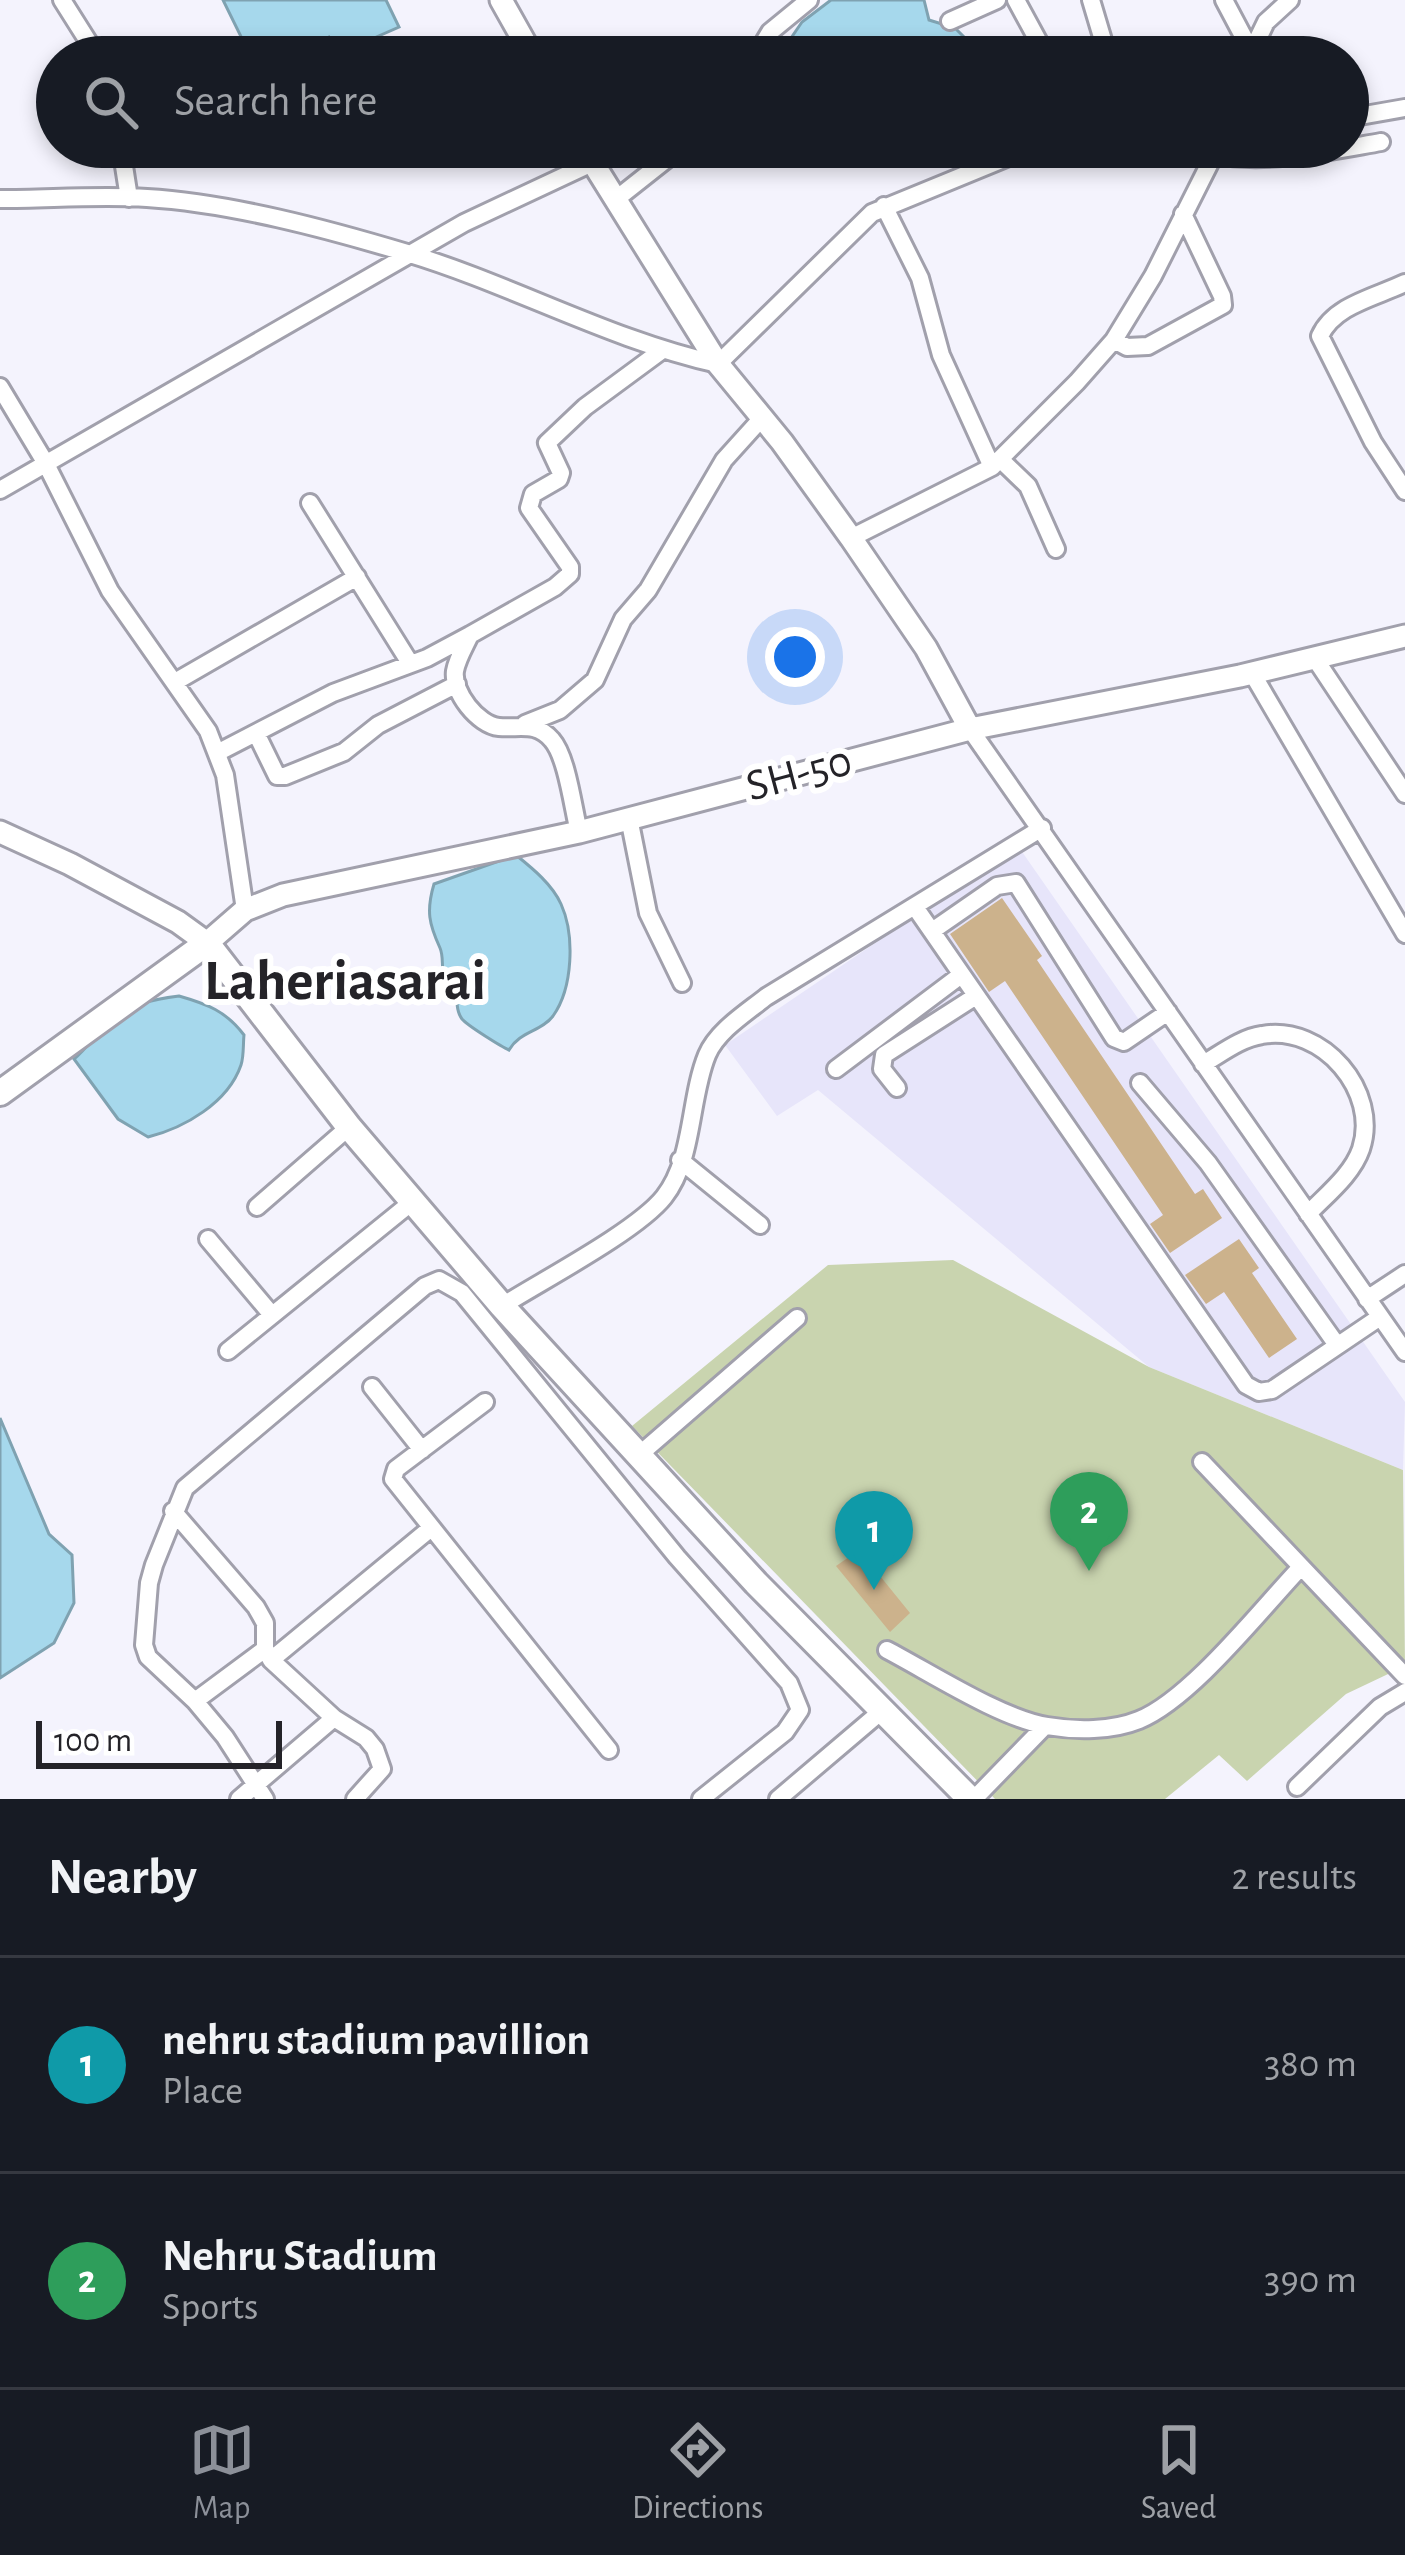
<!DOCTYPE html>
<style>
:root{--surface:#171b24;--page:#242831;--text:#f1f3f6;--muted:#9ea1a6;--line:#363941;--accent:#8c9099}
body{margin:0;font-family:"Alegreya Sans",sans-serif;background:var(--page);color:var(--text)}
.scale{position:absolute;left:36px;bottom:30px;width:246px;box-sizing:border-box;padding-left:12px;border:6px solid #242328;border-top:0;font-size:33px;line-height:42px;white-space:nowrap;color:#242328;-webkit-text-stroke:9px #fff;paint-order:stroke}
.you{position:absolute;left:795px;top:657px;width:42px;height:42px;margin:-30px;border:9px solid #fff;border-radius:50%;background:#1a73e8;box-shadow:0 0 0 18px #1a73e833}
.badge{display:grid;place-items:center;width:78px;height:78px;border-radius:50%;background:var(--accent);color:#fff;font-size:39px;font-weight:700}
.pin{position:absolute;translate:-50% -99px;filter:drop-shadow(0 3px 6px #0008)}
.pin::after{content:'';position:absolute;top:63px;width:42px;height:36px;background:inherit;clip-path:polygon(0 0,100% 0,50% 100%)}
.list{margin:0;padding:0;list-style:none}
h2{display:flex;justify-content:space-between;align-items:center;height:156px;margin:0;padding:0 48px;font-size:51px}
h2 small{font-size:39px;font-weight:400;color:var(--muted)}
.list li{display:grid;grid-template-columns:78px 1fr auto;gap:36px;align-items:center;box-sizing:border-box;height:216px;padding:0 48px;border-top:3px solid var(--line)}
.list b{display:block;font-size:45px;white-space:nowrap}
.list p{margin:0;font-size:39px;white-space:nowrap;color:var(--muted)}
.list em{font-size:39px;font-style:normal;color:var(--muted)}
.icon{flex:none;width:66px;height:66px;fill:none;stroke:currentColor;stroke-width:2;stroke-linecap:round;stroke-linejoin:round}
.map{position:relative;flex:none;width:1405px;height:1799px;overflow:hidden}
.search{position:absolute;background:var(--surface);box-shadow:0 6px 18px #0003;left:36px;right:36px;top:36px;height:132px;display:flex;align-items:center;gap:30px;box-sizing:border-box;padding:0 42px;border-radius:66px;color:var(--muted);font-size:45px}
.sheet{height:588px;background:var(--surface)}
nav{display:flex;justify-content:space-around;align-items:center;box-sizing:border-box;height:168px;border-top:3px solid var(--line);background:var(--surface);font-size:33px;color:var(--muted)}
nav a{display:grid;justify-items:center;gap:6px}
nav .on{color:var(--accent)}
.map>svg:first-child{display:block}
.built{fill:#e7e5fa}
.green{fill:#c9d4af}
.water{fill:#a6d8ec;stroke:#7fa2b1;stroke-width:3}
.building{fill:#ccb28c}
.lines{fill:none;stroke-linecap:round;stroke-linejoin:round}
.minor-casing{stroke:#a1a0ac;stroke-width:22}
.major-casing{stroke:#a1a0ac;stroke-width:27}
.highway-casing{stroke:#a1a0ac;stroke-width:30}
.minor{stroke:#fff;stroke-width:16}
.major{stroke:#fff;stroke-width:21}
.highway{stroke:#fff;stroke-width:24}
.labels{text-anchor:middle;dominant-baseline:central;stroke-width:12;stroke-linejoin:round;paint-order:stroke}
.street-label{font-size:45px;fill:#242328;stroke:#fff}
.district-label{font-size:57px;font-weight:bold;fill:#242328;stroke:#fff}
</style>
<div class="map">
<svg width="1405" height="1799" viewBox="0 0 1405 1799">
<rect width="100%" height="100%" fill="#f4f3fd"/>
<!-- built -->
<path class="built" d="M 1018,846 L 1405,1402 L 1403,1470 L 1149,1367 L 818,1090 L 777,1116 L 725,1045 Z"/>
<!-- green -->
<path class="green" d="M 953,1260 L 1149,1367 L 1403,1470 L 1405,1666 L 1346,1694 L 1247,1781 L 1219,1755 L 1165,1799 L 995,1799 L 632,1426 L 828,1265 Z"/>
<!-- water -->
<path class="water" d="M 223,0 L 386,0 L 399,27 L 340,53 L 329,37 L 295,57 L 251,57 Z
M 831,0 L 924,0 L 929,20 L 955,28 L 968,41 L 952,57 L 793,57 L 789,41 L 802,22 Z
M 516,855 C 532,868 552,884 561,904 C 575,935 573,988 553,1016 C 541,1032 520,1031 509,1050 C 502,1047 468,1026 462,1019 C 455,1010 459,1002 454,992 C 451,987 445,983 444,977 C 441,967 444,957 440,948 C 429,924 426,911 434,884 Z
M 179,996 C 207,1004 226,1011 244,1035 C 243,1044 244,1056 241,1065 C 228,1103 184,1128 148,1137 L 118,1119 L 74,1059 C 87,1048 95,1035 107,1023 C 125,1005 154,999 179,996 Z
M 0,1418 L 49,1534 L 72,1555 L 74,1603 L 54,1643 L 0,1678 Z"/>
<!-- building -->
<path class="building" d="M 1002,898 L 1042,956 L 1037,960 L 1195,1194 L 1203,1189 L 1222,1218 L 1170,1253 L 1150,1224 L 1163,1215 L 1005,981 L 989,992 L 950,934 Z
M 1239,1239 L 1259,1268 L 1252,1273 L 1297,1339 L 1269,1358 L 1224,1292 L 1206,1304 L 1185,1275 Z
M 859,1550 L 910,1613 L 890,1632 L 836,1566 Z"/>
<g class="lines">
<defs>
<path id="minor" d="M 62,0 L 98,57
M 1016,0 L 1047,57
M 1091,0 L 1108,57
M 1224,0 L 1251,51
M 950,21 L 997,0
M 755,57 L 770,32 L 809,0
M 1249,57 L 1266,22 L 1290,0
M 1348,118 L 1405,108
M 121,147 L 129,198
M 1213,155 C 1271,164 1324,152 1381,142
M 0,199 C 49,199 98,195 147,198 C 230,203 327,229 407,253 C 513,285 610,340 718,364 L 872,213 L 1033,147
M 615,200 L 682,147
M 884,206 L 920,278 L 941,355 L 992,467
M 1405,283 C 1376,297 1334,305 1320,336 L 1373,442 L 1405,491
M 1114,340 L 1127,347 L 1148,346 L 1223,305 L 1222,296 L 1183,214
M 0,387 L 45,462 L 110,591 L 208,731 L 225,775 L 245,910
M 1000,459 L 1028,486 L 1056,549
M 0,490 L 464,223 L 592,163
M 310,503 L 410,663
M 851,538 L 992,467 L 1077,382 L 1114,340 L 1153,276 L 1218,147
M 470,635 L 555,587 L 570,574 L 570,567 L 529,508 L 533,494 L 559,479 L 561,473 L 547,443 L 585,407 L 661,351
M 1314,657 L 1405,794
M 1252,673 L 1405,934
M 175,682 L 357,577
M 525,724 L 560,710 L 595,680 L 623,619 L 648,590 L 724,460 L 761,419
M 970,729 L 1405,1352
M 256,733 L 277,776 L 285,776 L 344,752 L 378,725 L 457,684
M 217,753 L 333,693 L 427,658 L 470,635 C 465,646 457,659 455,671 C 452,692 478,725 499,727 C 519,729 536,721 552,740 C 567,757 573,808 579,832
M 629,818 L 648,913 L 682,983
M 915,907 L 1246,1385 L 1259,1392 L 1272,1390 L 1380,1317
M 932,931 L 997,886 L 1016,883 L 1114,1038 L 1124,1042 L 1168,1012
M 1203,1064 C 1222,1053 1241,1038 1262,1035 C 1323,1024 1380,1092 1361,1149 C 1352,1175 1326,1195 1308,1214
M 836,1069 L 961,975
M 1140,1083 L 1208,1163 L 1337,1345
M 897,1088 L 882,1069 L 884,1055 L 976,996
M 680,1160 L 760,1225
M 257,1207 L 349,1127
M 208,1239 L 272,1315
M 1367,1299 L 1405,1274
M 502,1306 C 543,1280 637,1231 664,1197 C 694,1159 689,1099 707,1055 C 717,1031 746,1013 766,997 L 1042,828
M 228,1351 L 412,1202
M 372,1387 L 422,1450
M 485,1402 L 396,1469 L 393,1479 L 609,1750
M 639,1455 L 797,1318
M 1202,1462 L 1405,1676
M 173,1511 L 256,1607 L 265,1623 L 265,1649 L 271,1660 L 334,1718 L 366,1738 L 375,1749 L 382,1769 L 355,1799
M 887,1650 C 931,1673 1000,1718 1047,1726 C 1076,1731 1112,1731 1139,1720 C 1191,1699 1261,1609 1301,1567
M 271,1660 L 431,1528
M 195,1701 L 265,1649
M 1297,1787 L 1380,1707 L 1405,1692
M 239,1799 L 334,1718
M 265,1799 L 225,1737 L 195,1701 L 148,1657 L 144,1645 L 149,1583 L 154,1565 L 185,1488 L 425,1286 L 439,1280 L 462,1293 L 677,1557 L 789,1683 L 800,1710 L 785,1732 L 701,1799
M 778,1799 L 884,1709
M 974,1799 L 1045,1726"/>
<path id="major" d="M 501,0 L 533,57
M 583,147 L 718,364 L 782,442 L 851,538 L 926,648 L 970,729
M 0,832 L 70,864 L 178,922 L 207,943 L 245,910 L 283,895 L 579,832 L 970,729 L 1240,676 L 1405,636"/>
<path id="highway" d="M 0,1093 L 207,943 L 349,1127 L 502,1306 L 756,1583 L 970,1799"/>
</defs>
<!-- minor casing -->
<use href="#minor" class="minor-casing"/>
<!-- major casing -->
<use href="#major" class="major-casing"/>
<!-- highway casing -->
<use href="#highway" class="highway-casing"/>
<!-- minor -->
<use href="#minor" class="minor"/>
<!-- major -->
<use href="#major" class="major"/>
<!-- highway -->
<use href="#highway" class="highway"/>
</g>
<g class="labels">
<!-- street labels -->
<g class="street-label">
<text transform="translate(799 774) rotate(-15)">SH-50</text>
</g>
<!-- district labels -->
<g class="district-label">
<text x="345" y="981">Laheriasarai</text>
</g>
</g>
</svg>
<div class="scale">100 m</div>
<div class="you"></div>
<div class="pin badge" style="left:874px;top:1590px;background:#0f9aa8">1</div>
<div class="pin badge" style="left:1089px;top:1571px;background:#2e9e5b">2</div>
<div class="search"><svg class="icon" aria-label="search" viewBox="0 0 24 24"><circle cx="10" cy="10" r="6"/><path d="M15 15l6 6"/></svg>Search here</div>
</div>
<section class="sheet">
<h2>Nearby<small>2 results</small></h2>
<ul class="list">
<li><span class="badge" style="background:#0f9aa8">1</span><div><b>nehru stadium pavillion</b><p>Place</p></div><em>380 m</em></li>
<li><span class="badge" style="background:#2e9e5b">2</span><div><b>Nehru Stadium</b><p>Sports</p></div><em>390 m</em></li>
</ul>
</section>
<nav>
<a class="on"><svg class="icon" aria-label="map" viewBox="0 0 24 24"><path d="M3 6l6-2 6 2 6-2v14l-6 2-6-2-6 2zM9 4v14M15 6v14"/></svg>Map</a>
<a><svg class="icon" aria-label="directions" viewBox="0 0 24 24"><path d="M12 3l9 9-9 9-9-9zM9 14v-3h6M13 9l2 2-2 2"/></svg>Directions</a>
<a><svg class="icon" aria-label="saved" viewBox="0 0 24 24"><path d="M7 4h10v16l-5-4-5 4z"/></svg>Saved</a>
</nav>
